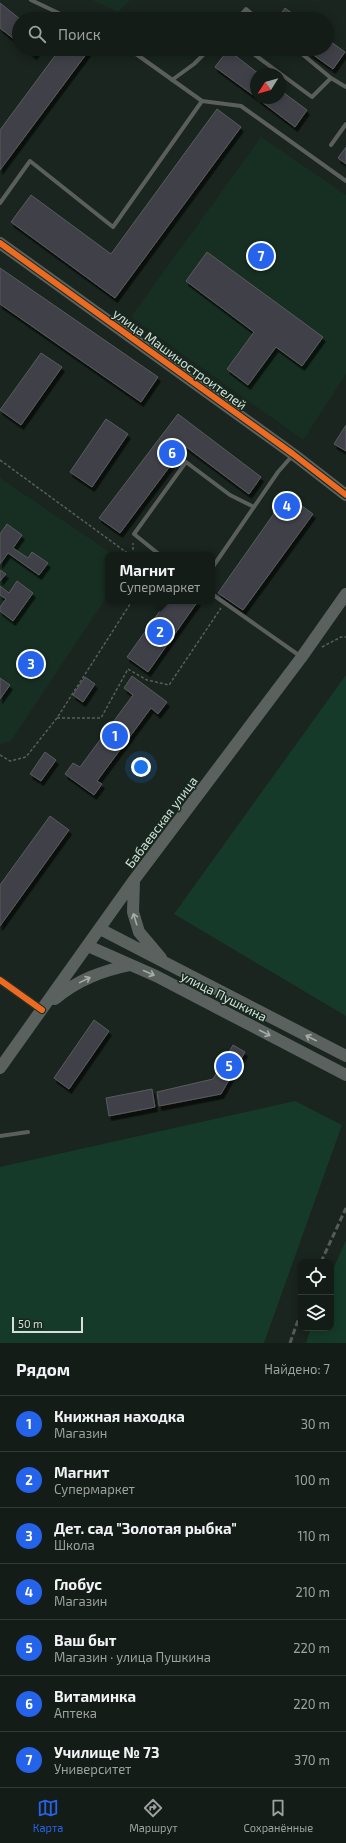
<!DOCTYPE html>
<html lang="ru">
<meta charset="utf-8">
<style>
:root{--surface:#141c17;--page:#1d2520;--text:#f1f3f6;--muted:#9da1a1;--line:#333a36;--accent:#2563eb}
body{margin:0;font-family:"Exo 2",sans-serif;background:var(--page);color:var(--text)}
.controls{position:absolute;right:12px;bottom:12px;display:grid;overflow:hidden;border-radius:8px;box-shadow:0 2px 10px #0003}
.controls button{width:36px;height:36px;display:grid;place-items:center;padding:0;border:0;border-bottom:1px solid var(--line);background:var(--surface);color:var(--text);font:20px sans-serif}
.compass{position:absolute;left:250px;top:68px;width:36px;height:36px;border-radius:50%;background:var(--surface);box-shadow:0 2px 10px #0003;rotate:233deg}
.scale{position:absolute;left:12px;bottom:10px;width:71px;box-sizing:border-box;padding-left:4px;border:2px solid #d5e0d9;border-top:0;font-size:11px;line-height:14px;white-space:nowrap;color:#d5e0d9;-webkit-text-stroke:3px #16291f;paint-order:stroke}
.you{position:absolute;left:141px;top:767px;width:14px;height:14px;margin:-10px;border:3px solid #fff;border-radius:50%;background:#1a73e8;box-shadow:0 0 0 6px #1a73e833}
.badge{display:grid;place-items:center;width:26px;height:26px;border-radius:50%;background:var(--accent);color:#fff;font-size:13px;font-weight:700}
.pin{position:absolute;translate:-50% -50%;border:2px solid #fff;box-shadow:0 1px 4px #0006}
.popup{position:absolute;left:105px;top:552px;width:110px;height:52px;box-sizing:border-box;display:grid;place-content:center;border-radius:8px;background:var(--surface);filter:drop-shadow(0 1px 3px #0005);font-size:13px;white-space:nowrap;color:var(--muted)}
.popup b{font-size:15px;color:var(--text)}
.popup::after{content:'';position:absolute;left:50%;top:100%;margin-left:-8px;border:8px solid transparent;border-top-color:var(--surface)}
.list{margin:0;padding:0;list-style:none}
h2{display:flex;justify-content:space-between;align-items:center;height:52px;margin:0;padding:0 16px;font-size:17px}
h2 small{font-size:13px;font-weight:400;color:var(--muted)}
.list li{display:grid;grid-template-columns:26px 1fr auto;gap:12px;align-items:center;box-sizing:border-box;height:56px;padding:0 16px;border-top:1px solid var(--line)}
.list b{display:block;font-size:15px;white-space:nowrap}
.list p{margin:0;font-size:13px;white-space:nowrap;color:var(--muted)}
.list em{font-size:13px;font-style:normal;color:var(--muted)}
.icon{flex:none;width:22px;height:22px;fill:none;stroke:currentColor;stroke-width:2;stroke-linecap:round;stroke-linejoin:round}
.map{position:relative;flex:none;width:346px;height:1343px;overflow:hidden}
.search{position:absolute;background:var(--surface);box-shadow:0 2px 10px #0003;left:12px;right:12px;top:12px;height:44px;display:flex;align-items:center;gap:10px;box-sizing:border-box;padding:0 14px;border-radius:22px;color:var(--muted);font-size:15px}
.sheet{height:444px;background:var(--surface)}
nav{display:flex;justify-content:space-around;align-items:center;box-sizing:border-box;height:56px;border-top:1px solid var(--line);background:var(--surface);font-size:11px;color:var(--muted)}
nav a{display:grid;justify-items:center;gap:2px}
nav .on{color:var(--accent)}
.map>svg:first-child{display:block}
.built{fill:#172f22}
.green{fill:#153a29}
.building{fill:#404048;stroke:#585b5c;filter:url(#shadow)}
.lines{fill:none;stroke-linecap:round;stroke-linejoin:round}
.path{stroke:#585e5b;stroke-width:1.5;stroke-dasharray:3 2;stroke-linecap:butt}
.lane{stroke:#5b5f5c;stroke-width:4}
.street{stroke:#5b5f5c;stroke-width:8}
.secondary{stroke:#5b615f;stroke-width:12}
.rail{stroke:#565b58;stroke-width:3;stroke-dasharray:6 3;stroke-linecap:butt}
.cycleway-casing{stroke:#16291f;stroke-width:8}
.cycleway{stroke:#ed6a23;stroke-width:6}
.oneway{stroke:#a4ada8}
.labels{text-anchor:middle;dominant-baseline:central;stroke-width:3;stroke-linejoin:round;paint-order:stroke}
.street-label{font-size:13px;fill:#d5e0d9;stroke:#16291f}
</style>
<div class="map">
<svg width="346" height="1343" viewBox="0 0 346 1343">
<defs>
<filter id="shadow"><feDropShadow dx="2.5" dy="4.5" stdDeviation="0" flood-color="#0009"/></filter>
</defs>
<rect width="100%" height="100%" fill="#1a251f"/>
<!-- built -->
<path class="built" d="M 92,0 L 130,0 L 118,12 Z
M 261,137 L 346,195 L 346,374 L 303,440 L 131,317 Z
M 0,478 L 108,551 L 109,555 L 108,595 L 11,741 L 0,744 Z"/>
<!-- green -->
<path class="green" d="M 346,675 L 346,1016 L 174,914 Z
M 295,1101 L 342,1125 L 264,1343 L 0,1343 L 0,1167 Z
M 346,1240 L 346,1343 L 306,1343 L 311,1328 L 331,1328 L 331,1274 Z"/>
<!-- building -->
<path class="building" d="M 0,3 L 20,19 L 19,43 L 0,28 Z
M 285,8 L 300,19 L 277,19 Z
M 327,39 L 345,52 L 333,69 L 305,49 L 327,49 Z
M 27,49 L 39,49 L 34,55 Z
M 60,49 L 90,49 L 0,170 L 0,130 Z
M 228,50 L 259,74 L 256,74 L 256,97 L 215,67 Z
M 280,90 L 307,110 L 295,127 L 257,98 L 280,98 Z
M 217,109 L 241,127 L 115,298 L 11,222 L 31,195 L 111,254 Z
M 346,147 L 346,164 L 338,158 Z
M 207,252 L 323,337 L 302,366 L 276,347 L 248,385 L 227,369 L 254,332 L 186,281 Z
M 0,268 L 158,377 L 141,402 L 0,304 Z
M 41,353 L 62,367 L 21,425 L 0,410 Z
M 178,414 L 261,477 L 249,494 L 185,446 L 120,533 L 99,518 Z
M 106,419 L 128,434 L 92,487 L 70,472 Z
M 346,425 L 346,451 L 334,444 Z
M 287,495 L 313,514 L 243,610 L 218,593 Z
M 7,524 L 22,535 L 13,548 L 28,558 L 32,552 L 48,563 L 39,575 L 8,553 L 0,564 L 0,534 Z
M 0,570 L 6,574 L 0,581 Z
M 17,581 L 33,593 L 13,621 L 0,611 L 0,607 L 6,599 L 0,595 L 0,586 L 9,593 Z
M 167,601 L 198,601 L 148,672 L 127,657 Z
M 132,676 L 167,702 L 158,714 L 151,708 L 97,781 L 102,784 L 94,795 L 65,774 L 73,763 L 80,767 L 133,695 L 124,688 Z
M 85,677 L 95,684 L 83,702 L 73,695 Z
M 0,678 L 10,685 L 0,699 Z
M 45,752 L 56,760 L 41,781 L 30,774 Z
M 50,816 L 69,830 L 0,926 L 0,885 Z
M 94,1020 L 109,1031 L 69,1089 L 54,1078 Z
M 233,1045 L 245,1052 L 221,1094 L 159,1106 L 157,1092 L 213,1079 Z
M 152,1089 L 155,1107 L 109,1116 L 106,1098 Z"/>
<g class="lines">
<!-- path -->
<path class="path" d="M 0,460 L 130,555
M 133,555 L 133,543
M 322,647 L 341,637 L 346,637
M 57,718 L 101,718 L 128,669 L 147,680 L 169,685 L 221,608
M 0,755 L 10,761 L 26,757 L 57,718 L 132,601"/>
<!-- lane -->
<path class="lane" d="M 31,0 L 71,19
M 237,19 L 246,9 L 258,19
M 129,49 L 202,101 L 241,106 L 346,181
M 247,49 L 312,97 L 331,78 L 346,87
M 296,49 L 331,78
M 172,80 L 194,64 L 209,49
M 331,145 L 346,124
M 0,203 L 30,161 L 113,227 L 202,101
M 160,555 L 134,534 L 186,462 L 230,495 L 254,507
M 212,568 L 278,472 L 292,456
M 212,594 L 300,656
M 0,1136 L 28,1132"/>
<!-- street -->
<path class="street" d="M 0,980 L 42,1010"/>
<!-- secondary -->
<path class="secondary" d="M 0,243 L 293,454 L 346,495
M 134,880 L 133,912 L 139,932 L 161,958
M 100,929 L 346,1056
M 88,946 L 156,976 L 346,1075
M 55,999 C 77,980 102,971 130,965
M 0,1068 L 134,880 L 301,658 L 346,594"/>
<!-- rail -->
<path class="rail" d="M 321,1262 L 346,1208
M 290,1343 L 301,1312"/>
<defs>
<path id="cycleway" d="M 0,243 L 293,454 L 346,495
M 0,980 L 42,1010"/>
</defs>
<!-- cycleway casing -->
<use href="#cycleway" class="cycleway-casing"/>
<!-- cycleway -->
<use href="#cycleway" class="cycleway"/>
</g>
<!-- one-way arrows -->
<defs><path id="oneway-shaft" d="M-6 0H5M1.5-3L5.5 0L1.5 3" fill="none" stroke-width="1.6" stroke-linecap="round" stroke-linejoin="round"/></defs>
<g class="oneway">
<use href="#oneway-shaft" transform="translate(135 919) rotate(-107)"/>
<use href="#oneway-shaft" transform="translate(149 973) rotate(24)"/>
<use href="#oneway-shaft" transform="translate(85 980) rotate(-26)"/>
<use href="#oneway-shaft" transform="translate(265 1033) rotate(27)"/>
<use href="#oneway-shaft" transform="translate(311 1038) rotate(-153)"/>
</g>
<g class="labels">
<!-- street labels -->
<g class="street-label">
<text transform="translate(180 359) rotate(36)">улица Машиностроителей</text>
<text transform="translate(161 822) rotate(-53)">Бабаевская улица</text>
<text transform="translate(224 996) rotate(27)">улица Пушкина</text>
</g>
</g>
</svg>
<div class="controls">
<button><svg class="icon" aria-label="locate" viewBox="0 0 24 24"><circle cx="12" cy="12" r="6"/><path d="M12 2v4M12 18v4M2 12h4M18 12h4"/></svg></button>
<button><svg class="icon" aria-label="layers" viewBox="0 0 24 24"><path d="M12 4l9 5-9 5-9-5zM3 14l9 5 9-5"/></svg></button>
</div>
<svg class="compass" viewBox="-18 -18 36 36"><path d="M0-13l5 13h-10z" fill="#e53935"/><path d="M0 13l5-13h-10z" fill="#9da1a1"/></svg>
<div class="scale">50 m</div>
<div class="you"></div>
<div class="pin badge" style="left:115px;top:736px">1</div>
<div class="pin badge" style="left:160px;top:632px">2</div>
<div class="popup"><b>Магнит</b>Супермаркет</div>
<div class="pin badge" style="left:31px;top:664px">3</div>
<div class="pin badge" style="left:287px;top:506px">4</div>
<div class="pin badge" style="left:229px;top:1066px">5</div>
<div class="pin badge" style="left:172px;top:453px">6</div>
<div class="pin badge" style="left:261px;top:256px">7</div>
<div class="search"><svg class="icon" aria-label="search" viewBox="0 0 24 24"><circle cx="10" cy="10" r="6"/><path d="M15 15l6 6"/></svg>Поиск</div>
</div>
<section class="sheet">
<h2>Рядом<small>Найдено: 7</small></h2>
<ul class="list">
<li><span class="badge">1</span><div><b>Книжная находка</b><p>Магазин</p></div><em>30 m</em></li>
<li><span class="badge">2</span><div><b>Магнит</b><p>Супермаркет</p></div><em>100 m</em></li>
<li><span class="badge">3</span><div><b>Дет. сад &quot;Золотая рыбка&quot;</b><p>Школа</p></div><em>110 m</em></li>
<li><span class="badge">4</span><div><b>Глобус</b><p>Магазин</p></div><em>210 m</em></li>
<li><span class="badge">5</span><div><b>Ваш быт</b><p>Магазин · улица Пушкина</p></div><em>220 m</em></li>
<li><span class="badge">6</span><div><b>Витаминка</b><p>Аптека</p></div><em>220 m</em></li>
<li><span class="badge">7</span><div><b>Училище № 73</b><p>Университет</p></div><em>370 m</em></li>
</ul>
</section>
<nav>
<a class="on"><svg class="icon" aria-label="map" viewBox="0 0 24 24"><path d="M3 6l6-2 6 2 6-2v14l-6 2-6-2-6 2zM9 4v14M15 6v14"/></svg>Карта</a>
<a><svg class="icon" aria-label="directions" viewBox="0 0 24 24"><path d="M12 3l9 9-9 9-9-9zM9 14v-3h6M13 9l2 2-2 2"/></svg>Маршрут</a>
<a><svg class="icon" aria-label="saved" viewBox="0 0 24 24"><path d="M7 4h10v16l-5-4-5 4z"/></svg>Сохранённые</a>
</nav>
